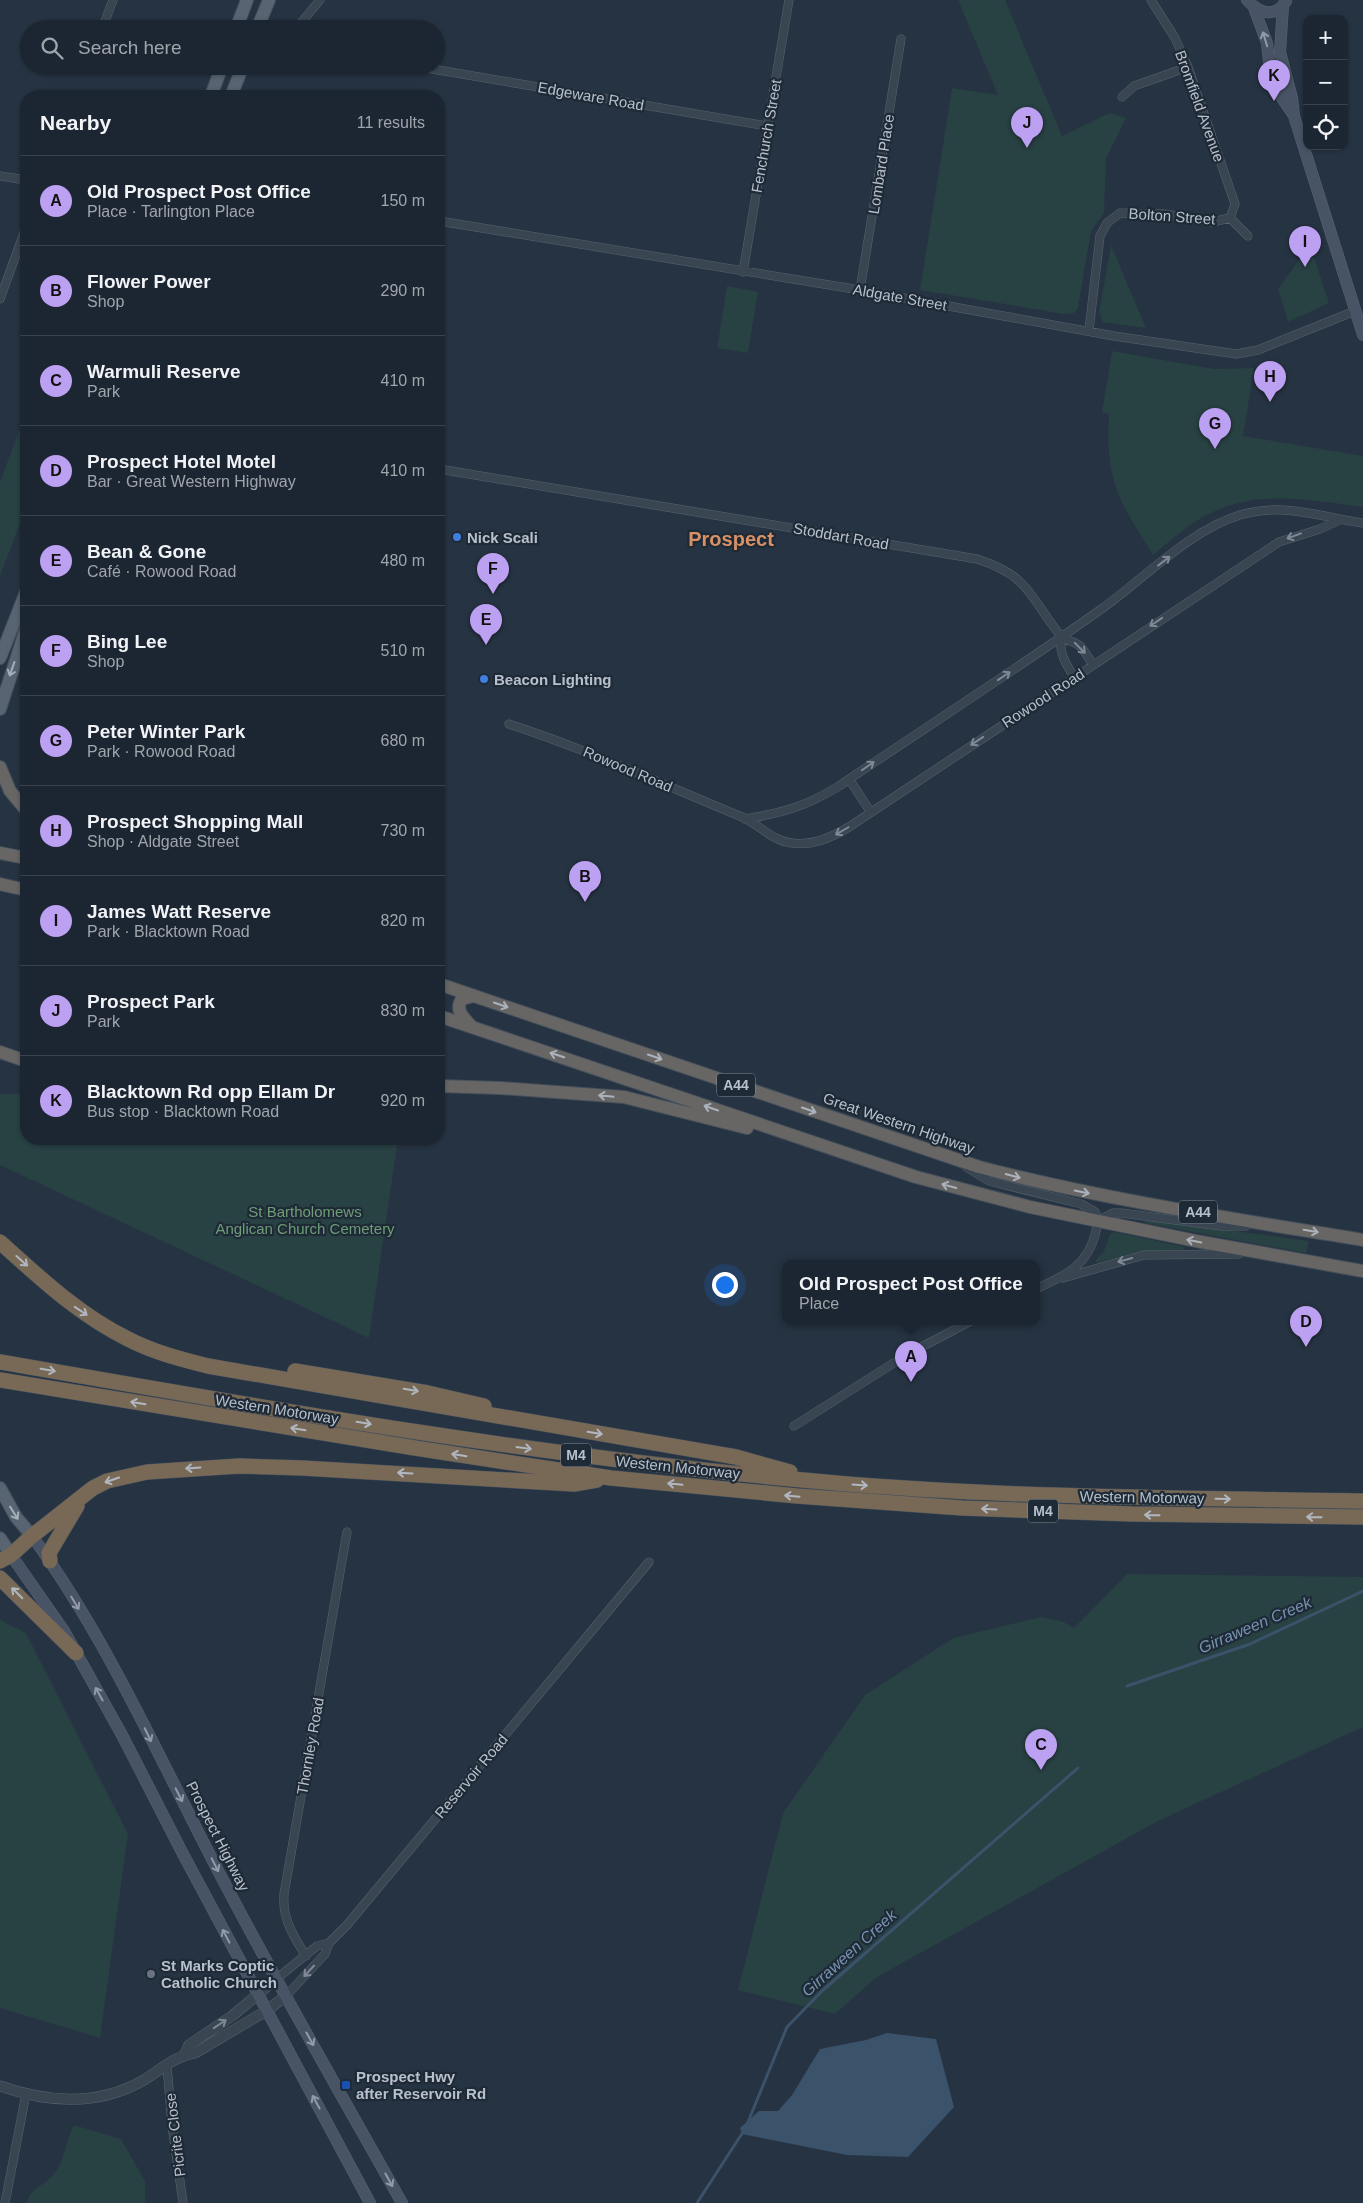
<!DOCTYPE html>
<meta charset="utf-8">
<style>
:root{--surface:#1c2632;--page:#252e3a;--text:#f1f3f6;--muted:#a0a5ac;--line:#3a434d;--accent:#bca0f2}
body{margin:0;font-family:Arial,sans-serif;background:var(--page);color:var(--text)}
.controls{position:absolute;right:15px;top:15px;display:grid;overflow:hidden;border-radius:10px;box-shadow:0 1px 4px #0004}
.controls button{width:45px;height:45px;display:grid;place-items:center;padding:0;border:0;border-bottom:1px solid var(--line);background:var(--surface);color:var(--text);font:25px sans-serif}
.you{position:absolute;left:724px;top:1284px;width:18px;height:18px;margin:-12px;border:4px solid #fff;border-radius:50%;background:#1a73e8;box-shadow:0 0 0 8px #1a73e833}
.badge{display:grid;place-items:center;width:32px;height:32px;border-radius:50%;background:var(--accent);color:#111;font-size:16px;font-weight:700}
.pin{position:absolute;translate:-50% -41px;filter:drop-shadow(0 1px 2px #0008)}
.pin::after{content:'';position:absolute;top:26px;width:18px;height:15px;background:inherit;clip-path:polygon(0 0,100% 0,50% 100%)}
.popup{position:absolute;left:782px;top:1260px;width:258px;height:65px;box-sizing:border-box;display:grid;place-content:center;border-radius:10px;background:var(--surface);filter:drop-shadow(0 1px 4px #0005);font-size:16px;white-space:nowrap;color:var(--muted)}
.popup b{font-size:19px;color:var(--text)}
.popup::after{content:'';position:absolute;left:50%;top:100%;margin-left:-10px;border:10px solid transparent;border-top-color:var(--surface)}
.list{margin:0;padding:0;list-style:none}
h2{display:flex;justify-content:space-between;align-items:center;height:65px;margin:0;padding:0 20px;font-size:21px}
h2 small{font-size:16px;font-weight:400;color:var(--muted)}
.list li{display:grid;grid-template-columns:32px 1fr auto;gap:15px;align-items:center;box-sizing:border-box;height:90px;padding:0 20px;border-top:1px solid var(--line)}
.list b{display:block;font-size:19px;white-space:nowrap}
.list p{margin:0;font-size:16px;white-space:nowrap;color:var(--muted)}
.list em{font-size:16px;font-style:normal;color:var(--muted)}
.icon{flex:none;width:28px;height:28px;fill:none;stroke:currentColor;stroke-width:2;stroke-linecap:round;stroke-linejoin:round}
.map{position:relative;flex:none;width:1363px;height:2203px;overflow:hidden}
.search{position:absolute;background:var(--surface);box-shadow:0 1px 4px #0004;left:20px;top:20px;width:425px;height:55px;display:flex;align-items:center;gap:12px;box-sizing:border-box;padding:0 18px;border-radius:28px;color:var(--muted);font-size:19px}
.panel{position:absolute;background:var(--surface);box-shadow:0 1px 4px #0004;left:20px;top:90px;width:425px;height:1055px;border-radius:20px}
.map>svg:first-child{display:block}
.green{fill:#284143}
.water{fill:#3b526b}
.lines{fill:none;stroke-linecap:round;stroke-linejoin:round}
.stream{stroke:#3b526b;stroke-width:3}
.minor-casing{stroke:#58636f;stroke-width:9}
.tertiary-casing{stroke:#58636f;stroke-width:11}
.secondary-casing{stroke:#58636f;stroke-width:12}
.primary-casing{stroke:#444e5b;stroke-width:14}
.trunk-casing{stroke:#45505c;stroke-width:14}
.motorway-casing{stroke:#45505c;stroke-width:16}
.minor{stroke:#3a4552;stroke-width:8}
.tertiary{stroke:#3a4552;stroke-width:10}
.secondary{stroke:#485465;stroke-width:11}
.primary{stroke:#586472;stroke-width:12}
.trunk{stroke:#686664;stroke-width:12}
.motorway{stroke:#786957;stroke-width:15}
.oneway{stroke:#909aa8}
.oneway2{stroke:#7f8995}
.oneway3{stroke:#a4aeba}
.oneway4{stroke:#abb2bc}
.oneway5{stroke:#b1b7c0}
.shop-dot{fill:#3f7fe0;stroke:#1f2a37;stroke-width:2}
.worship-dot{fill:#6b7280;stroke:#1f2a37;stroke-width:2}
.transit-dot{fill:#1a4fb4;stroke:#1f2a37;stroke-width:2}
.labels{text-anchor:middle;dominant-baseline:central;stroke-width:4.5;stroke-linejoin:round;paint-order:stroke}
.shield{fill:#1f2a37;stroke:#89939f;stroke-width:1}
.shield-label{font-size:14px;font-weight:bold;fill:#b7c0cc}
.street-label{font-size:15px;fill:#b7c0cc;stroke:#1f2a37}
.poi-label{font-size:15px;font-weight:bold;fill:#b7c0cc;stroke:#1f2a37;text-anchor:start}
.park-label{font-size:15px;fill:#6e9d76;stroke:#1f2a37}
.water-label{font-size:16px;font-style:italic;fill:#7792af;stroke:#1f2a37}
.district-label{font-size:20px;font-weight:bold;fill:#d89166;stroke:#1f2a37}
</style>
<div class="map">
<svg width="1363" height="2203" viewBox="0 0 1363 2203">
<rect width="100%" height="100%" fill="#263342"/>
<!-- green -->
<path class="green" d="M 958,0 L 1005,0 L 1062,136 L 1110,113 L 1126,118 L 1106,159 L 1104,213 L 1091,231 L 1078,308 L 1074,313 L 1064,314 L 920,290 L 952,88 L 998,95 Z
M 1111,245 L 1146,328 L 1103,322 L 1099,313 Z
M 1310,245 L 1329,303 L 1288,322 L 1278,289 Z
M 727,286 L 758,292 L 748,353 L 717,348 Z
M 1112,351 L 1214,369 L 1254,368 L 1243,436 L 1363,456 L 1363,507 C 1311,500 1258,489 1209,514 C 1188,524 1171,541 1153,555 C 1119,501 1105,481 1109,414 L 1102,412 Z
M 26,412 L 26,508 L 0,576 L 0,482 Z
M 0,1094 L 26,1094 L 26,1139 L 398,1139 L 369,1338 L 0,1165 Z
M 1146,1219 L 1309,1241 L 1306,1253 L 1145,1223 Z
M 1114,1232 L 1185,1247 L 1184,1249 L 1131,1254 L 1097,1263 L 1095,1261 L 1104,1251 L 1110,1234 Z
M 1127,1574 L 1363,1577 L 1363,1727 L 1158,1821 L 877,1977 L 835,2014 L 738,1990 L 783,1813 L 865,1695 L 953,1638 L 1041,1617 L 1064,1622 L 1074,1628 Z
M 0,1620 L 26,1633 L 128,1834 L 100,2038 L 0,2008 Z
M 74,2125 L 121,2139 L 145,2181 L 145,2203 L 27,2203 C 30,2187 44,2186 53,2175 C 65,2161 65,2142 74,2125 Z"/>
<!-- water -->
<path class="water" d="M 887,2033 L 936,2039 L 954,2107 L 908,2157 L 847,2155 L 742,2134 L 740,2128 L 759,2111 L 778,2111 L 792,2095 L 820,2049 L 866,2040 Z"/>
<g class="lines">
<!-- stream -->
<path class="stream" d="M 1127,1686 L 1250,1644 L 1363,1591
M 748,2122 L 787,2027 L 822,1991 L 1078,1768
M 697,2203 L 743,2132"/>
<defs>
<path id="minor" d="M 1151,0 L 1175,38 L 1188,67 L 1235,204 L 1230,218
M 102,29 L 113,0
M 296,29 L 320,0
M 415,66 L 767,126
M 1122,97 L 1134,86 L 1188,67
M 0,176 L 26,180
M 1230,218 L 1248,236
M 439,221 L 860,290 L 1114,336 L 1236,354 L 1258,350 L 1355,311
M 743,272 L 789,0
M 860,290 L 901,39
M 0,299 L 26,227
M 1089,330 L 1100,236 L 1107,223 L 1120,213 L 1165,214 L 1212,222 L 1230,218
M 439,469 L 977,559 C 1030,576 1029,596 1060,635 C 1064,641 1074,641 1080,646 C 1085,651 1089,659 1093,665
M 1061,638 C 1059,654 1066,664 1074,677
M 509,724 C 589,750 664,785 742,817 C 759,824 772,841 792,843 C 813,846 832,837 849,827 L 1279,542 L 1320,529 L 1340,520
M 849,779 L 870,811
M 745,819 C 782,813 807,806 839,786 C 926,727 1014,671 1100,610 C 1144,579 1188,531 1240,515 C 1284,502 1320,517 1363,523
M 966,1167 L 989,1181 L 1081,1204 L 1095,1212 C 1099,1219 1097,1224 1096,1231 C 1088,1266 1066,1275 1036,1289
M 1098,1221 L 1113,1213 L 1121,1213 L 1221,1226 L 1246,1226
M 1063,1278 L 1144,1255 L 1239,1254
M 794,1426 L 908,1354 L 971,1321
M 306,1956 C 293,1936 282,1918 284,1894 L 347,1532
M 276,1979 L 317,1946 L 329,1943
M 286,1996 L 325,1954 L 329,1943 L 347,1925 L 649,1562
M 167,2066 L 172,2125 L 183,2203
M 5,2203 L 26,2094"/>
<path id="tertiary" d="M 185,2054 L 189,2045 L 232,2016 L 276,1979
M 0,2086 C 48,2103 99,2106 144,2080 C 160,2070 177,2055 195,2053 L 266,2011 L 286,1996"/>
<path id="secondary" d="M 1247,0 C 1259,13 1275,19 1286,1
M 1283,6 L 1280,52 L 1292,98 L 1294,116 L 1363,335
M 1254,8 L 1267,43 L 1269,62 L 1275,81 L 1282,98 L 1293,114
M 32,1536 C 105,1636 156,1751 213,1861 C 273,1977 338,2089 402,2203
M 11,1555 L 64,1631 L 122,1735 L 183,1854 L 370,2203"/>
<path id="primary" d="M 236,29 L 247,0
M 257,29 L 269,0
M 211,96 L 222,66
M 231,96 L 243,66
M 0,658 L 26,592
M 0,709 L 26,629
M 0,1488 L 16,1517 L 32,1536
M 0,1538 L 11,1555"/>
<path id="trunk" d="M 0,767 L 10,791 L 26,810
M 0,853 L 26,858
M 0,884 L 26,890
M 439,984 L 979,1167 C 1105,1200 1235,1219 1363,1240
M 439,1016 L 916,1177 L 1030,1207 L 1201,1242 L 1363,1271
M 472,1027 C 464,1018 454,1010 462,999 L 473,996
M 0,1052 L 26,1061
M 439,1086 L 500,1088 L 624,1097 L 747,1128"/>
<path id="motorway" d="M 0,1242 C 40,1278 79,1315 128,1339 C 153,1352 180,1359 208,1366 L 736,1457 L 790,1472
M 0,1362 C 274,1410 548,1458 825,1482 C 1004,1498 1184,1498 1363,1501
M 295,1371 L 428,1393 L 484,1406
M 0,1380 L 415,1448 L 611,1478 L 797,1496 L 962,1508 L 1132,1514 L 1363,1517
M 0,1561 L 11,1555 L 32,1536 L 93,1488 L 107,1481 L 147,1472 L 239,1466 L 302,1468 L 574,1484 L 597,1480
M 50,1561 L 49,1553 L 77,1506
M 0,1578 L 76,1653"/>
</defs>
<!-- minor casing -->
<use href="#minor" class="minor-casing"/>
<!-- tertiary casing -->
<use href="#tertiary" class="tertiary-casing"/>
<!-- secondary casing -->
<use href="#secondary" class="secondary-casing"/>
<!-- primary casing -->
<use href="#primary" class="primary-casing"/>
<!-- trunk casing -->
<use href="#trunk" class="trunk-casing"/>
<!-- motorway casing -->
<use href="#motorway" class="motorway-casing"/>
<!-- minor -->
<use href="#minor" class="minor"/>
<!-- tertiary -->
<use href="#tertiary" class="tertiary"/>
<!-- secondary -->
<use href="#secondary" class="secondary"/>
<!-- primary -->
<use href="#primary" class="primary"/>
<!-- trunk -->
<use href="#trunk" class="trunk"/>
<!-- motorway -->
<use href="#motorway" class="motorway"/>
</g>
<!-- one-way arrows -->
<defs><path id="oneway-shaft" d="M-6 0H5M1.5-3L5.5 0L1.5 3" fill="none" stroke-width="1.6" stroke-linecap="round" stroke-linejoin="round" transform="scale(1.25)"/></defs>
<g class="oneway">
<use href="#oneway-shaft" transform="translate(1265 39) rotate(-107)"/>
<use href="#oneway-shaft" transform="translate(75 1603) rotate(59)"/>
<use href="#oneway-shaft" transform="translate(99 1694) rotate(-119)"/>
<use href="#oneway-shaft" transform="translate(148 1735) rotate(64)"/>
<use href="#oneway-shaft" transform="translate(179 1795) rotate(63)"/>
<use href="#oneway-shaft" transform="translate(215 1865) rotate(63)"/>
<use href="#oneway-shaft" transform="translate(226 1936) rotate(-118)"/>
<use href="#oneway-shaft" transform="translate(310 2039) rotate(61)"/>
<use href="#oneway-shaft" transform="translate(316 2102) rotate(-119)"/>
<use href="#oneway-shaft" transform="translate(389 2180) rotate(61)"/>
</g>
<g class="oneway2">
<use href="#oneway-shaft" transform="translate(1294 536) rotate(160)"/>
<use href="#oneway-shaft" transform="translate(1164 561) rotate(-38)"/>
<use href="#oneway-shaft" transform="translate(1156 622) rotate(146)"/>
<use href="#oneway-shaft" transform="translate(1080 648) rotate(45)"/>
<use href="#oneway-shaft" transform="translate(1004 676) rotate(-34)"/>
<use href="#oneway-shaft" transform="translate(977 741) rotate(147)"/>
<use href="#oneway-shaft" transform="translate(868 766) rotate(-35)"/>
<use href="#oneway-shaft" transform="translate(842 831) rotate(150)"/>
<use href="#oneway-shaft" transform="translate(1125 1260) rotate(165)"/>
<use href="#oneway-shaft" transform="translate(309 1971) rotate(133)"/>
<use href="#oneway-shaft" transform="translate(220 2024) rotate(-34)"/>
</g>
<g class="oneway3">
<use href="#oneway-shaft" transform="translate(12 669) rotate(109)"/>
<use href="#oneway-shaft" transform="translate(14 1513) rotate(58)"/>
</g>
<g class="oneway4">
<use href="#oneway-shaft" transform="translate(501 1005) rotate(19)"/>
<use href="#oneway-shaft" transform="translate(557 1055) rotate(-162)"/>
<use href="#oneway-shaft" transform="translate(655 1057) rotate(19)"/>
<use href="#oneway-shaft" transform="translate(606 1096) rotate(-174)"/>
<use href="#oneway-shaft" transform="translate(711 1108) rotate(-161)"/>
<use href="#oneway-shaft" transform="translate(809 1110) rotate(19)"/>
<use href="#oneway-shaft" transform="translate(1013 1176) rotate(15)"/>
<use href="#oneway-shaft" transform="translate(949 1186) rotate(-165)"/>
<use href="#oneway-shaft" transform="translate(1082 1192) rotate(12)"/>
<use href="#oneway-shaft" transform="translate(1311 1231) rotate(10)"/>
<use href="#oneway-shaft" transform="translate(1194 1241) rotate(-169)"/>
</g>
<g class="oneway5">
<use href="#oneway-shaft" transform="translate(22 1261) rotate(42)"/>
<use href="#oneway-shaft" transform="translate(81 1311) rotate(34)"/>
<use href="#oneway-shaft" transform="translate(48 1370) rotate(10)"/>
<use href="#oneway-shaft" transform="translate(411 1390) rotate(10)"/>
<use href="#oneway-shaft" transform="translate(138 1403) rotate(-171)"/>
<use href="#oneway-shaft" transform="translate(364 1423) rotate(9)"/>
<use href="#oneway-shaft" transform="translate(298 1429) rotate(-171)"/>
<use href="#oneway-shaft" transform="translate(595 1433) rotate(9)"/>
<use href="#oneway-shaft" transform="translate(524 1448) rotate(8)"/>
<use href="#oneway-shaft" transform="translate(459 1455) rotate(-171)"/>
<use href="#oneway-shaft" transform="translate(193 1468) rotate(176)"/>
<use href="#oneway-shaft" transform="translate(405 1473) rotate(-177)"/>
<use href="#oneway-shaft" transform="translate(112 1480) rotate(161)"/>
<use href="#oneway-shaft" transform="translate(675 1484) rotate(-174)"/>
<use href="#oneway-shaft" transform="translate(860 1485) rotate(4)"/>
<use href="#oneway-shaft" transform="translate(792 1496) rotate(-175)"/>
<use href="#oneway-shaft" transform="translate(1223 1499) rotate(1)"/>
<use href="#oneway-shaft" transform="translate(989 1509) rotate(-177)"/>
<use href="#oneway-shaft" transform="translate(1152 1515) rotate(-179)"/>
<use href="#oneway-shaft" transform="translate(1314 1517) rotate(-179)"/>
<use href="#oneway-shaft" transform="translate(17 1593) rotate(-135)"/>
</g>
<!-- markers -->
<g class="shop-dot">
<circle cx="457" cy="537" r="5"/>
<circle cx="484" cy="679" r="5"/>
</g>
<circle class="worship-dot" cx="151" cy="1974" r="5"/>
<rect class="transit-dot" x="341" y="2080" width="10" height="10" rx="2.5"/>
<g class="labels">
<!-- shield labels -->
<g class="shield">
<rect x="717" y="1073.5" width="38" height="23" rx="4"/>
<rect x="1179" y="1200.5" width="38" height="23" rx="4"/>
<rect x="561" y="1443.5" width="30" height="23" rx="4"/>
<rect x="1028" y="1499.5" width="30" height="23" rx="4"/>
</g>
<g class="shield-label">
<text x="736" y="1085">A44</text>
<text x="1198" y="1212">A44</text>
<text x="576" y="1455">M4</text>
<text x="1043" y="1511">M4</text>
</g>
<!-- street labels -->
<g class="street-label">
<text transform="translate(591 96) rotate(10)">Edgeware Road</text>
<text transform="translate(1200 106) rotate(70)">Bromfield Avenue</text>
<text transform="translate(766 136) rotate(-80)">Fenchurch Street</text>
<text transform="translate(881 164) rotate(-81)">Lombard Place</text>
<text transform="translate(1172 216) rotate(4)">Bolton Street</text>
<text transform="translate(900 297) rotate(10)">Aldgate Street</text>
<text transform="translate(841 536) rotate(10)">Stoddart Road</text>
<text transform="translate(1043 698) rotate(-33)">Rowood Road</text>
<text transform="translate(628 769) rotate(23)">Rowood Road</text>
<text transform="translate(899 1123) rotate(19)">Great Western Highway</text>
<text transform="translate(277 1409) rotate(9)">Western Motorway</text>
<text transform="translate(678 1467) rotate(6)">Western Motorway</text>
<text transform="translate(1142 1497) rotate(1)">Western Motorway</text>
<text transform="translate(310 1746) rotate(-80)">Thornley Road</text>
<text transform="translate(471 1776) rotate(-50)">Reservoir Road</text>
<text transform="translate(218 1836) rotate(63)">Prospect Highway</text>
<text transform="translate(175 2135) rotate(-97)">Picrite Close</text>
</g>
<!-- poi labels -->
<g class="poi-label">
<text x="467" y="537">Nick Scali</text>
<text x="494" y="679">Beacon Lighting</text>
<text x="161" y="1965">St Marks Coptic<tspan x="161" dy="17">Catholic Church</tspan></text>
<text x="356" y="2076">Prospect Hwy<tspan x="356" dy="17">after Reservoir Rd</tspan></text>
</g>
<!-- park labels -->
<g class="park-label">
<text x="305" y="1211">St Bartholomews<tspan x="305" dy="17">Anglican Church Cemetery</tspan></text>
</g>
<!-- water labels -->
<g class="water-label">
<text transform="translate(1255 1625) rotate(-23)">Girraween Creek</text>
<text transform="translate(849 1953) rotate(-42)">Girraween Creek</text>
</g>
<!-- district labels -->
<g class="district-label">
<text x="731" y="539">Prospect</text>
</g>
</g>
</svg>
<div class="controls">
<button>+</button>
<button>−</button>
<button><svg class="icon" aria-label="locate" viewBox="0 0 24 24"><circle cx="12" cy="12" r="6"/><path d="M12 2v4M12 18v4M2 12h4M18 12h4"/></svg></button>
</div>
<div class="you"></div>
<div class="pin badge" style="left:911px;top:1382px">A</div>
<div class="popup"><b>Old Prospect Post Office</b>Place</div>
<div class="pin badge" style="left:585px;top:902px">B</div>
<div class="pin badge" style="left:1041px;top:1770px">C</div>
<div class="pin badge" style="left:1306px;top:1347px">D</div>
<div class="pin badge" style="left:486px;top:645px">E</div>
<div class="pin badge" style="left:493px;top:594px">F</div>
<div class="pin badge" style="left:1215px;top:449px">G</div>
<div class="pin badge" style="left:1270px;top:402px">H</div>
<div class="pin badge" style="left:1305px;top:267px">I</div>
<div class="pin badge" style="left:1027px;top:148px">J</div>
<div class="pin badge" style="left:1274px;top:101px">K</div>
<div class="search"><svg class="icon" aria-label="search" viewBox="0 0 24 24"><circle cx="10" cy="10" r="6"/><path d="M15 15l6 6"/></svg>Search here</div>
<section class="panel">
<h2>Nearby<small>11 results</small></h2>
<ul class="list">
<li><span class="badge">A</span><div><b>Old Prospect Post Office</b><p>Place · Tarlington Place</p></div><em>150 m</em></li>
<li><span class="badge">B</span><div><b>Flower Power</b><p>Shop</p></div><em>290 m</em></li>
<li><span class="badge">C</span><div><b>Warmuli Reserve</b><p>Park</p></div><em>410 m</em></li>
<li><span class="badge">D</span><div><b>Prospect Hotel Motel</b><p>Bar · Great Western Highway</p></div><em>410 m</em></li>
<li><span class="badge">E</span><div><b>Bean &amp; Gone</b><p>Café · Rowood Road</p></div><em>480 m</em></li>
<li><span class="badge">F</span><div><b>Bing Lee</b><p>Shop</p></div><em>510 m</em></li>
<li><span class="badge">G</span><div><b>Peter Winter Park</b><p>Park · Rowood Road</p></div><em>680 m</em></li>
<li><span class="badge">H</span><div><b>Prospect Shopping Mall</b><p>Shop · Aldgate Street</p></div><em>730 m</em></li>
<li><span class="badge">I</span><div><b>James Watt Reserve</b><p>Park · Blacktown Road</p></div><em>820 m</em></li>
<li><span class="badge">J</span><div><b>Prospect Park</b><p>Park</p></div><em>830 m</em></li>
<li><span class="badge">K</span><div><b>Blacktown Rd opp Ellam Dr</b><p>Bus stop · Blacktown Road</p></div><em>920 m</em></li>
</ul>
</section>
</div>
